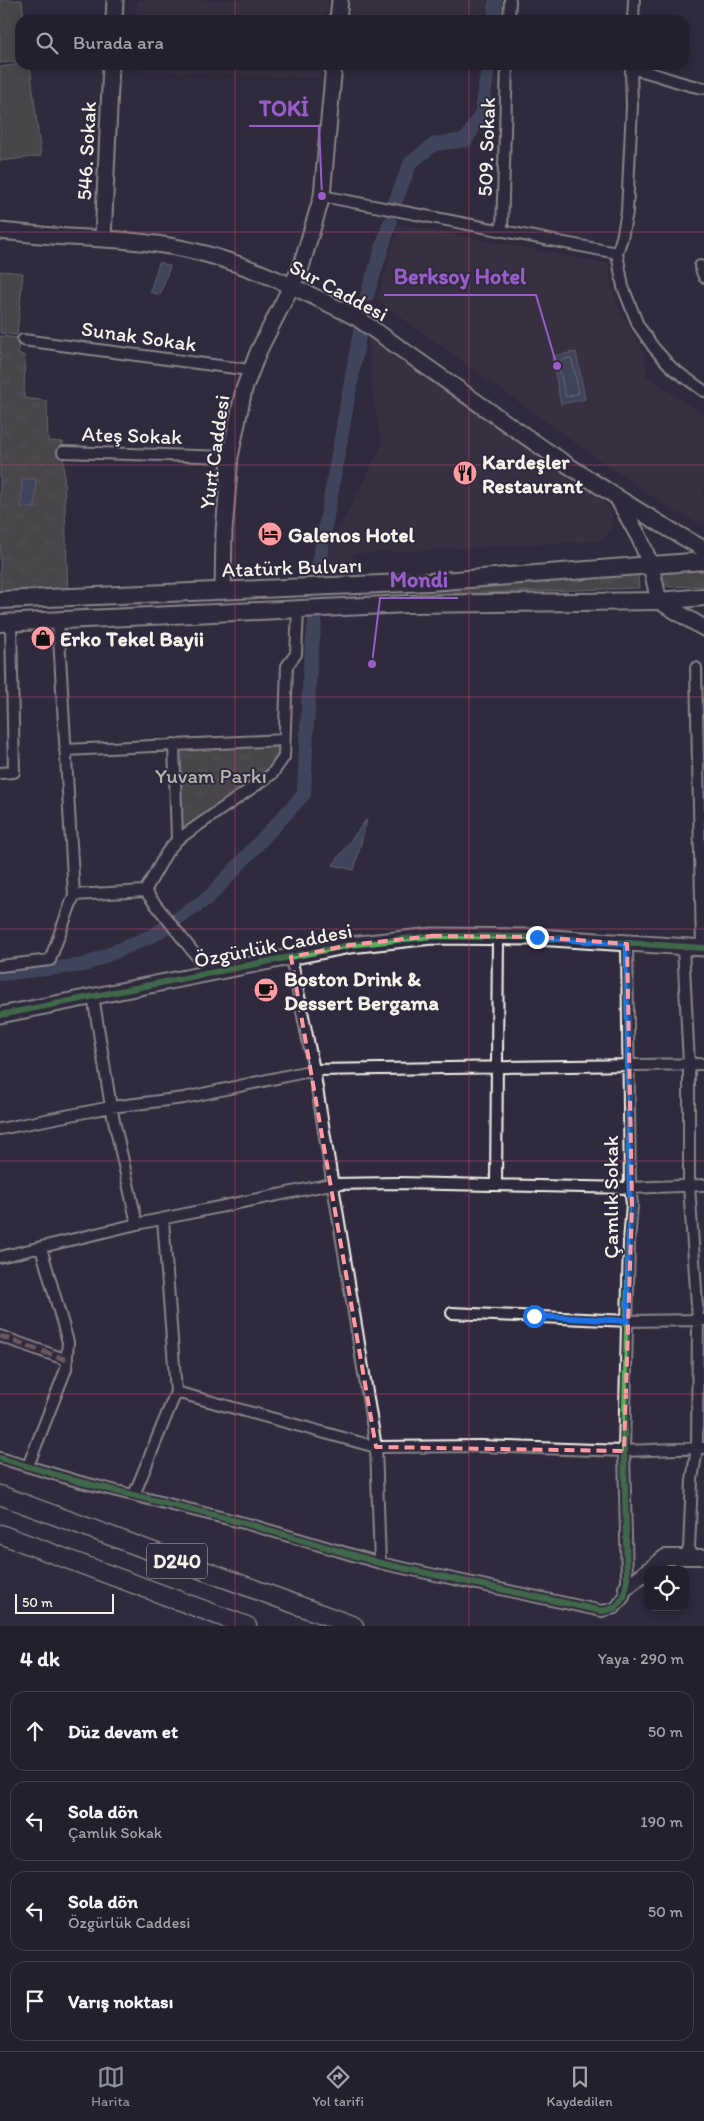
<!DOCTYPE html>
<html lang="tr">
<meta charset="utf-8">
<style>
:root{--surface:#23202e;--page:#2f2d3a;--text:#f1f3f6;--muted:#a3a3aa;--line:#403e4a;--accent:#8c9099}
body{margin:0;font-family:Itim,sans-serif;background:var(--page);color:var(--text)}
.controls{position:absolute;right:15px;bottom:15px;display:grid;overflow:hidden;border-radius:10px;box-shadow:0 2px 8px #0003}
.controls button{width:45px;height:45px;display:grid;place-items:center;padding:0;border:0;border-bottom:1px solid var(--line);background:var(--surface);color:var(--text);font:25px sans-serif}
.scale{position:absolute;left:15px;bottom:12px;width:99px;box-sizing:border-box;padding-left:5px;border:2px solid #f4f1e8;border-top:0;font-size:14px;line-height:18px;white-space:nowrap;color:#f4f1e8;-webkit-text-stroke:4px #2f2a3d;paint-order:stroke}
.stop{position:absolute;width:15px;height:15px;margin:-11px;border:4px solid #1a73e8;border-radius:50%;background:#fff}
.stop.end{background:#1a73e8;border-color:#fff;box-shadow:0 1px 5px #0008}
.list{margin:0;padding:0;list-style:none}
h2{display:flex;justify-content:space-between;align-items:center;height:65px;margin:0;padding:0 20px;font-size:21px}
h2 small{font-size:16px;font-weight:400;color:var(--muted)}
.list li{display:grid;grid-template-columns:32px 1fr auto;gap:15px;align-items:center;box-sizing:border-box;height:80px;margin:0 10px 10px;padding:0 10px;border:1px solid var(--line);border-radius:15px}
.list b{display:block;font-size:19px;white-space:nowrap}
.list p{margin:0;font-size:16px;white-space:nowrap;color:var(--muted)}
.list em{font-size:16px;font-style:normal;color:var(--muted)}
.icon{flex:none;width:28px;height:28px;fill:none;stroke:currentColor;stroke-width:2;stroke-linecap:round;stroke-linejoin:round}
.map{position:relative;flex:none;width:704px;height:1626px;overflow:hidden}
.search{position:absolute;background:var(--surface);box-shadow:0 2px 8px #0003;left:15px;right:15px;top:15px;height:55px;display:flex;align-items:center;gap:12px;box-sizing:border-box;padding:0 18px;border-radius:15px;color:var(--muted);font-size:19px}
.sheet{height:425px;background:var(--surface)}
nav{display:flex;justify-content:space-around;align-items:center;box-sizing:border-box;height:70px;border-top:1px solid var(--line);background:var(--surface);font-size:14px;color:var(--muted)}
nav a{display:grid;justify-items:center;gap:2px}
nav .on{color:var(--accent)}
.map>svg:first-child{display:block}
.built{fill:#423847}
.grass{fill:url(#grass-tufts);stroke:#aeada2}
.pitch{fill:#68695b;stroke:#aeada2}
.water{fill:#576580;stroke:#969daa}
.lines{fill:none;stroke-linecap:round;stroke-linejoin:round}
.shore{stroke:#b5b9be;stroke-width:1}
.canal{stroke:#576580;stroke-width:14}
.minor-casing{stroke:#f4f1e8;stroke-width:14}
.tertiary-casing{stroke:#f4f1e8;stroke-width:18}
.secondary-casing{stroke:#f4f1e8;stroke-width:19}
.primary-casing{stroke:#f4f1e8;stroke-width:20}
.trunk-casing{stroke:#f4f1e8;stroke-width:21}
.minor{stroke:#2f2a3d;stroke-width:10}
.tertiary{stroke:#2f2a3d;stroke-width:14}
.secondary{stroke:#2f2a3d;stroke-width:15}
.primary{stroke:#2f2a3d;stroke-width:16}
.trunk{stroke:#2f2a3d;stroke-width:18}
.quiet{stroke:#b2968c;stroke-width:5;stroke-dasharray:10 5;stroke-linecap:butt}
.cycleway-casing{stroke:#2f2a3d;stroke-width:9}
.cycleway{stroke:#56b35d;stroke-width:6}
.route{stroke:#1a73e8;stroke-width:6}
.marked{fill:none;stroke:#ff9aa2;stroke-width:4;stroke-dasharray:10 6;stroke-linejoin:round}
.grid{fill:none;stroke:#cc4377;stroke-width:1;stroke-opacity:0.55}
.labels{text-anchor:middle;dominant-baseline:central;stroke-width:4;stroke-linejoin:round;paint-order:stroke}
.shield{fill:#2f2a3d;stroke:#b9b5b5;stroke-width:1}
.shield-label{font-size:20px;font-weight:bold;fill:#f4f1e8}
.street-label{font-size:21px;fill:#f4f1e8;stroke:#2f2a3d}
.poi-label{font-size:21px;font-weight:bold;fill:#f4f1e8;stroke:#2f2a3d;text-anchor:start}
.park-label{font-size:21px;fill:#b5b4a9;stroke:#2f2a3d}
.leader{fill:none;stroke:#995dc9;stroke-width:2}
.callout-dot{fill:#995dc9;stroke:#2f2a3d;stroke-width:2}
.callout-label{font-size:22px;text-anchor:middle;font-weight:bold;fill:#995dc9;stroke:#2f2a3d;stroke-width:4;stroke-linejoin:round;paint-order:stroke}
</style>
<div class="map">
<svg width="704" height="1626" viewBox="0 0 704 1626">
<defs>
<pattern id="grass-tufts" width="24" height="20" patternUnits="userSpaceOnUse" patternTransform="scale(1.25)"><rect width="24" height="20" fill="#68695b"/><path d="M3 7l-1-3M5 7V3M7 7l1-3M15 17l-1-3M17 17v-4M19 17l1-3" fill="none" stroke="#7e7f73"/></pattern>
</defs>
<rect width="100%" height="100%" fill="#2f2a3d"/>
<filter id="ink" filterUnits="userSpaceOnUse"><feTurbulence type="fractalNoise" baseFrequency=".02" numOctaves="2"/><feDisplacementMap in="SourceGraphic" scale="10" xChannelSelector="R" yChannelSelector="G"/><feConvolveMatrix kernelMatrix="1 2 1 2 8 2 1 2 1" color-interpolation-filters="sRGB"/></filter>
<g filter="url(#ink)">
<!-- built -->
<path class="built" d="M 137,0 L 328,0 L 326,20 L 136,20 Z
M 351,0 L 486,0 L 485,20 L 350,20 Z
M 133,65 L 322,65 L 321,78 L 133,70 Z
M 399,224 L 609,264 L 611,286 L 622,314 L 645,355 L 647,376 L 704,415 L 704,525 L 673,511 L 586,451 L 377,300 Z
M 368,335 L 603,501 L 612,514 L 613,521 L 607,536 L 601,541 L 353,554 L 352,575 L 323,578 L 325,555 L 382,445 L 373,401 Z"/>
<!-- grass -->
<path class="grass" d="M 0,336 L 19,338 L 18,354 L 25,356 L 24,398 L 47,401 L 48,441 L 63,442 L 68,597 L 0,600 Z
M 668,569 L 704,569 L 704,586 L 668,587 L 663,583 L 663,575 Z
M 638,573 L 639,588 L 420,595 L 418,588 Z
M 284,740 L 284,757 L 272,774 L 177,840 L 174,744 Z"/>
<!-- pitch -->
<path class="pitch" d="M 0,0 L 22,0 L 24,20 L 20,20 L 20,61 L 0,63 Z
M 20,64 L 30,65 L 41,156 L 0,161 L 0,67 Z
M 0,271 L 23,273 L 17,335 L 0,333 Z"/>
<!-- water -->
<path class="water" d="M 159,262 L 170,266 L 160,295 L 150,292 Z
M 576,352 L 585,399 L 561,404 L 552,356 Z
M 22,479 L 36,479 L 35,508 L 21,507 Z
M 367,820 L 354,870 L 333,865 L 365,821 Z"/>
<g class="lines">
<!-- shore -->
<path class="shore" d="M 570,358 L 572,360 L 579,393 L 567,397 L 565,395 L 558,362 Z"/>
<!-- canal -->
<path class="canal" d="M 494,20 L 495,0
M 395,202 L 411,162 L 435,144 L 466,140 L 482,112 L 488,65
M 367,295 L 390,223
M 319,562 L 360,331
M 0,974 L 84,965 L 154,935 L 209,897 L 304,794 L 310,666 L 315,621"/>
<defs>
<path id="minor" d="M 509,20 L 510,0
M 633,20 L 634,0
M 704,88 C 679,85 656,72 631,69 L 632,106 L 627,212 L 622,238 L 617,253 L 623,287 L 638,325 L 654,348 L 672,368 L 704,391
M 322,196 L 617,253
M 502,231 L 507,65
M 700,266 L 704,277
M 23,340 L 250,370
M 63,452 L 230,457
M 58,621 L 74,895 L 145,891
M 696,668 L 702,948
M 174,744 L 177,840
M 65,750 L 284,740
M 0,773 L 14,772 L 11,623
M 683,947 L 689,1064 L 689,1185 L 698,1320 L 697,1448 L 692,1480 L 689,1549 L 685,1556
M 0,966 L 50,960 L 74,895
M 209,972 L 145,891 L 167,852 L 177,840 L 272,774 L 284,757 L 287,666 L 296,654 L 298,610
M 93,996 L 111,1107 L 137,1224
M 0,1129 L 111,1107 L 184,1098 L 314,1070 L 291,957
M 496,1185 L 498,936
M 163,1219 L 176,1392 L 376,1447 L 481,1446 L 624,1451 L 704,1448
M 0,1257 L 137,1224 L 331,1184 L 398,1183 L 630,1188 L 704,1185
M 452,1313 L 628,1321 L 704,1320
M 0,1336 L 67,1360
M 0,1458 L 77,1481 L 248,1524 L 380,1563 L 602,1611 L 615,1608 L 624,1597 L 627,1580 L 624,1451 L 629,1242 L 632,1204 L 630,1188 L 627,944
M 28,1466 L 66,1369 L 68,1342 L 41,1248
M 134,1495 L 176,1392
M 380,1563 L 376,1447 L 314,1070 L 704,1064"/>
<path id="tertiary" d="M 649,1570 L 665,1557 L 704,1557
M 626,1588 L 648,1570"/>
<path id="secondary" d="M 114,20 L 115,0
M 338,20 L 340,0
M 0,231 C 23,233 45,236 68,237 C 107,239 147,241 185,249 C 245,262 302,290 357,318 C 471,397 583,482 704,549
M 103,239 L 111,65
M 618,499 L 640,539 L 651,566 L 659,601 L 704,628
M 223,591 L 224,532 L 230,457 L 244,389 L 259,350 L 301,267 L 322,196 L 334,65
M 0,1015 L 350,945 L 432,936 L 537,937 L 704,948"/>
<path id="primary" d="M 0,600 L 429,582 L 704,561
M 0,623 L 408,604 L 659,601 L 704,597"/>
<path id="trunk" d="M 0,1495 L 354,1626
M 0,1534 L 247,1626"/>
</defs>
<!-- minor casing -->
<use href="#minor" class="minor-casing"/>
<!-- tertiary casing -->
<use href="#tertiary" class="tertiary-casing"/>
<!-- secondary casing -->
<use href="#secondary" class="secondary-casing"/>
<!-- primary casing -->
<use href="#primary" class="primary-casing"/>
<!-- trunk casing -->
<use href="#trunk" class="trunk-casing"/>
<!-- minor -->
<use href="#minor" class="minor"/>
<!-- tertiary -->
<use href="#tertiary" class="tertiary"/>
<!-- secondary -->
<use href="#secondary" class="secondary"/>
<!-- primary -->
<use href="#primary" class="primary"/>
<!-- trunk -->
<use href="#trunk" class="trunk"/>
<!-- quiet -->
<path class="quiet" d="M 0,1336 L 67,1360"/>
<defs>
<path id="cycleway" d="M 0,1015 L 350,945 L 432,936 L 537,937 L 704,948
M 0,1458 L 77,1481 L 248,1524 L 380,1563 L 602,1611 L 615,1608 L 624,1597 L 627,1580 L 624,1451 L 629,1242 L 632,1204 L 630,1188 L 627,944"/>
</defs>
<!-- cycleway casing -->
<use href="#cycleway" class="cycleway-casing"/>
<!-- cycleway -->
<use href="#cycleway" class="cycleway"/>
</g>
</g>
<g class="lines" filter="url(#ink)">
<!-- route -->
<path class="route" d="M 534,1316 L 628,1321 L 629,1242 L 632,1204 L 630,1188 L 627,944 L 537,937"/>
</g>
<!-- marked area -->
<path d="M0 0H704V1626H0ZM 432,936 L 537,937 L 627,944 L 632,1204 L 624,1451 L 376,1447 L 291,957 L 350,945 Z" fill="#2f2a3d" fill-opacity=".55" fill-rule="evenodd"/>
<path class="marked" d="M 432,936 L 537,937 L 627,944 L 632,1204 L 624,1451 L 376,1447 L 291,957 L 350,945 Z"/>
<!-- grid -->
<path class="grid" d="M 235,0 L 235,20M 469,0 L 469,20M 235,65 L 235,1626M 469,65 L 469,1626M 0,232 L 704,232M 0,465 L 704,465M 0,697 L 704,697M 0,929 L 704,929M 0,1161 L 704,1161M 0,1394 L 704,1394"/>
<!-- icons -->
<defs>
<symbol id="restaurant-disc" viewBox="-11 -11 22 22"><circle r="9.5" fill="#ff9aa2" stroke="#2f2a3d"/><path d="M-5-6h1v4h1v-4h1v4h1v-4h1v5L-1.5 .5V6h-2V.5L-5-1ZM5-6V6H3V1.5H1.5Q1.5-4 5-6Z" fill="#111"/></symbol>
<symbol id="hotel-disc" viewBox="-11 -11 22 22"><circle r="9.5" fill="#ff9aa2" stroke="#2f2a3d"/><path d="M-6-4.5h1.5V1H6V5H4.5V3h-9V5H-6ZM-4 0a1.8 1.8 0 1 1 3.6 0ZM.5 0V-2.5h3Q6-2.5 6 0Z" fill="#111"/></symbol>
<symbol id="shop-disc" viewBox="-11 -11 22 22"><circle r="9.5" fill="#ff9aa2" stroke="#2f2a3d"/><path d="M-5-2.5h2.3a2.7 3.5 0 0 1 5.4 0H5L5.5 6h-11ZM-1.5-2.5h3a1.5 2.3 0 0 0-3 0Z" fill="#111"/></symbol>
<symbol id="cafe-disc" viewBox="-11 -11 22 22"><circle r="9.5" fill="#ff9aa2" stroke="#2f2a3d"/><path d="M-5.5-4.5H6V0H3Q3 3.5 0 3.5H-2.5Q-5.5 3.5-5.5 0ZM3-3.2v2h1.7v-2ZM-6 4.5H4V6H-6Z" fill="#111"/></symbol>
</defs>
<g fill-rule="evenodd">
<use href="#restaurant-disc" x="451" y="459" width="28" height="28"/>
<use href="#hotel-disc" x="256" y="520" width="28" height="28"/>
<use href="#shop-disc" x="29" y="624" width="28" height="28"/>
<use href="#cafe-disc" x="252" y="976" width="28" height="28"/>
</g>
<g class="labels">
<!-- shield labels -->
<rect class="shield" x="147" y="1543.5" width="60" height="35" rx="4"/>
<g class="shield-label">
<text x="177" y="1561">D240</text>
</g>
<!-- street labels -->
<g class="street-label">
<text transform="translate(486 147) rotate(-88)">509. Sokak</text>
<text transform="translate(86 151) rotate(-87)">546. Sokak</text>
<text transform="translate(339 290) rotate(28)">Sur Caddesi</text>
<text transform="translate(139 336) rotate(8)">Sunak Sokak</text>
<text transform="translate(132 435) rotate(2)">Ateş Sokak</text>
<text transform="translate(214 452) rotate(-82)">Yurt Caddesi</text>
<text transform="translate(292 567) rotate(-2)">Atatürk Bulvarı</text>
<text transform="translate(273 945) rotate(-11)">Özgürlük Caddesi</text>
<text transform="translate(610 1197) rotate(-90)">Çamlık Sokak</text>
</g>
<!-- poi labels -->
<g class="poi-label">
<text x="482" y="461">Kardeşler<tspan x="482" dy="24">Restaurant</tspan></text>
<text x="288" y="534">Galenos Hotel</text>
<text x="60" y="638">Erko Tekel Bayii</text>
<text x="284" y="978">Boston Drink &amp;<tspan x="284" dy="24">Dessert Bergama</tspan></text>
</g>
<!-- park labels -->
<g class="park-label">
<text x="211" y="775">Yuvam Parkı</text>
</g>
</g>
<!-- callouts -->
<path class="leader" d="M322 196L319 126H249M557 366L536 295H384M372 664L380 598H458"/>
<g class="callout-dot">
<circle cx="322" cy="196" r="5"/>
<circle cx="557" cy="366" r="5"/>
<circle cx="372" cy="664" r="5"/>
</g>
<g class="callout-label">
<text x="284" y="116">TOKİ</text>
<text x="460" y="284">Berksoy Hotel</text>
<text x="419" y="587">Mondi</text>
</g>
</svg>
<div class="controls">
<button><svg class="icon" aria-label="locate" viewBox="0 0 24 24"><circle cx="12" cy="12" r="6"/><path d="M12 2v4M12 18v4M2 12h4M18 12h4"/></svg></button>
</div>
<div class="scale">50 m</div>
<div class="stop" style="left:534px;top:1316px"></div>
<div class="stop end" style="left:537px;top:937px"></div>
<div class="search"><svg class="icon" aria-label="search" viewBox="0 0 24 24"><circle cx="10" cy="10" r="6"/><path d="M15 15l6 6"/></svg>Burada ara</div>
</div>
<section class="sheet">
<h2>4 dk<small>Yaya · 290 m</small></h2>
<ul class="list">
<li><svg class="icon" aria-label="ahead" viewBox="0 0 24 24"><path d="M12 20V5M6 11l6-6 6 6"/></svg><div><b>Düz devam et</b></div><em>50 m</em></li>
<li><svg class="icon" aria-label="left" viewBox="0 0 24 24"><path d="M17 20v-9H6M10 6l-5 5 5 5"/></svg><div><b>Sola dön</b><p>Çamlık Sokak</p></div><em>190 m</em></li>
<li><svg class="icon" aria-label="left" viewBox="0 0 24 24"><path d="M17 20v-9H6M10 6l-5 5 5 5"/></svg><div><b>Sola dön</b><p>Özgürlük Caddesi</p></div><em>50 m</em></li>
<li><svg class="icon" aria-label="arrive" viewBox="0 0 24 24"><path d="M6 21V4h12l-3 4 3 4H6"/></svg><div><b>Varış noktası</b></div></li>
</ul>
</section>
<nav>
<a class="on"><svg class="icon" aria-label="map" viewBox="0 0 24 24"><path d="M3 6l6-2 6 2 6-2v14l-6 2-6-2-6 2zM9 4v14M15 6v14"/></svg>Harita</a>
<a><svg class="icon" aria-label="directions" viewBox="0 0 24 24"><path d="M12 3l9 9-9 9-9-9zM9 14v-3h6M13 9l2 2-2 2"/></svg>Yol tarifi</a>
<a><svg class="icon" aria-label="saved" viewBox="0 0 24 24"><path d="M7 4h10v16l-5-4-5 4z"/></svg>Kaydedilen</a>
</nav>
